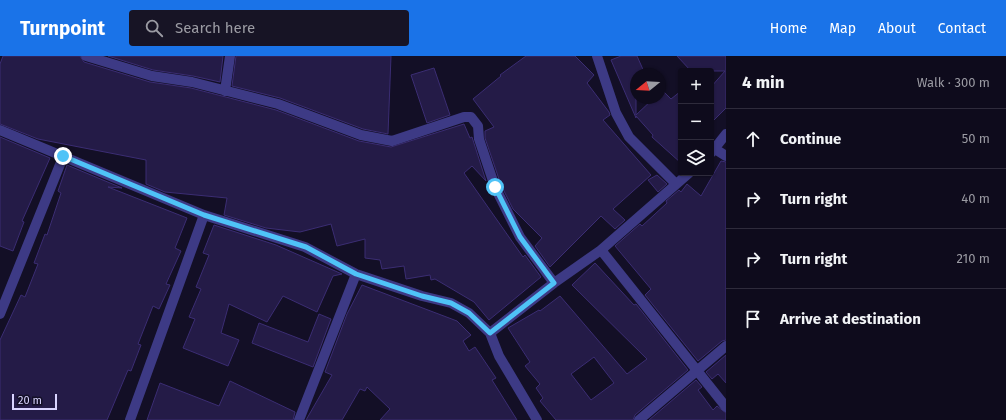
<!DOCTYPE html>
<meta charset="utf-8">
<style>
:root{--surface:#0e0b1c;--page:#171425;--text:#f1f3f6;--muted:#9b9ba3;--line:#2e2b3b;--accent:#1a73e8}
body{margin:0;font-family:"Fira Sans",sans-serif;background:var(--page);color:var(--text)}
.controls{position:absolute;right:12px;top:12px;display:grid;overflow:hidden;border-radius:4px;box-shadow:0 1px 3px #0004}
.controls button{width:36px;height:36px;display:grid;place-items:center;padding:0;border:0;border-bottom:1px solid var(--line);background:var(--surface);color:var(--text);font:20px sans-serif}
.compass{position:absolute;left:630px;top:12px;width:36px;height:36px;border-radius:50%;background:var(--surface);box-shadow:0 1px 3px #0004;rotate:252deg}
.scale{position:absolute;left:12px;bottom:10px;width:45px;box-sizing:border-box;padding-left:4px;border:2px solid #d9d4ff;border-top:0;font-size:11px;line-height:14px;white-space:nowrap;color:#d9d4ff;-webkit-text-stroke:3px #130f26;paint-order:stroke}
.stop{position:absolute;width:12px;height:12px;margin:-9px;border:3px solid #4fc3f7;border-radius:50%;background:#fff}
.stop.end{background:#4fc3f7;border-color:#fff;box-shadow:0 1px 4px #0008}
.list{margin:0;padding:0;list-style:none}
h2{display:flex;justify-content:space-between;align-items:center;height:52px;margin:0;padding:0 16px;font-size:17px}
h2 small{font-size:13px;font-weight:400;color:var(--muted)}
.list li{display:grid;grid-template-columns:26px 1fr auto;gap:12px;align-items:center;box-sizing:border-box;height:60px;padding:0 16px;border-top:1px solid var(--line)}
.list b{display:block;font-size:15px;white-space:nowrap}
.list em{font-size:13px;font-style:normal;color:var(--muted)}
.icon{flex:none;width:22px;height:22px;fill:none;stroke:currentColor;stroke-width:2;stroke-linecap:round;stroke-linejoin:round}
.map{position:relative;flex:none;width:726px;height:364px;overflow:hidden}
header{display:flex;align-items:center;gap:24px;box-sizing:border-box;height:56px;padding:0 20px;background:var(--accent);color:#fff}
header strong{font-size:19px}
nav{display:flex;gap:22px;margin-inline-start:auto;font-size:14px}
.search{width:280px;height:36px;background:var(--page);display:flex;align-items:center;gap:10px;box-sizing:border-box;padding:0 14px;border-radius:4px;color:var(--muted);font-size:15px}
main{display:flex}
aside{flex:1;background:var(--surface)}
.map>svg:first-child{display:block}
.building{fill:#241b47;stroke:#3b2d73;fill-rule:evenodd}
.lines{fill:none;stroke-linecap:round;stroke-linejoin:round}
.minor{stroke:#3d3a85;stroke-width:10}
.route{stroke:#4fc3f7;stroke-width:5}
</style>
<header>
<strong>Turnpoint</strong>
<div class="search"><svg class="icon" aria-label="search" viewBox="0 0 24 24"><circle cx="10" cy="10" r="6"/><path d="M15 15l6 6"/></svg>Search here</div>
<nav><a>Home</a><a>Map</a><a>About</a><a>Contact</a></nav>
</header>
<main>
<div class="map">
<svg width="726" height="364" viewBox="0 0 726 364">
<rect width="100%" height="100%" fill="#130f26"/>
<!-- building -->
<path class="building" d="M 3,0 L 80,0 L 84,6 L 150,26 L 191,32 L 276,54 L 359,85 L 391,91 L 464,68 L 470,82 L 472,81 L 486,125 L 472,110 L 464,117 L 523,201 L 525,199 L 541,221 L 489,264 L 474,246 L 435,223 L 431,224 L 430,219 L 406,223 L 404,210 L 382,213 L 380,204 L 365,202 L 365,183 L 337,190 L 331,168 L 300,176 L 266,172 L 224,159 L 227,142 L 165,136 L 146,128 L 146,104 L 38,83 L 0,68 L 0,8 Z
M 108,0 L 223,0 L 220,26 L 193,20 L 153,14 Z
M 236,0 L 391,0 L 388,78 L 363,73 L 280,42 L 232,30 Z
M 526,0 L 575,0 L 594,19 L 587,27 L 609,56 L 610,59 L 603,64 L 651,119 L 613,153 L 625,164 L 615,173 L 601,160 L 550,211 L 535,190 L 542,182 L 513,153 L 501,129 L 485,82 L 485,75 L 494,71 L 473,43 L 501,20 L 500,19 Z
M 621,0 L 637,0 L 645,18 L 636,18 L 636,59 L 654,42 L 660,42 L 660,36 L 662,34 L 671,43 L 681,35 L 681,107 L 652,81 L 653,79 L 636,60 L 636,62 L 611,4 Z
M 677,0 L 726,0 L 726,52 L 711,67 L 711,31 L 725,15 L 691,15 Z
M 434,12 L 450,59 L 427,67 L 411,19 Z
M 0,81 L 50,102 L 22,165 L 24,166 L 13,195 L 0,190 Z
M 721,105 L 726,106 L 726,284 L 722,285 L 698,305 L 645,239 L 651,233 L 615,190 L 640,168 L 642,170 L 667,147 L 666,145 L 679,134 L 681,136 L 687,128 L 701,140 Z
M 67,109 L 122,132 L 108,131 L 187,162 L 175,192 L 181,195 L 166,228 L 170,229 L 159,253 L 153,250 L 138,288 L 141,289 L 131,315 L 128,314 L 107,364 L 0,364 L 0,284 L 21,239 L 25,241 L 38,208 L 34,207 L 45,178 L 47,179 L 61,137 L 58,135 Z
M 657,119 L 667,128 L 658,136 L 648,124 Z
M 214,169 L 276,189 L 342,218 L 333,220 L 317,256 L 283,240 L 267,266 L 229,248 L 221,277 L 239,284 L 228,310 L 183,292 L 195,263 L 189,261 L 201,233 L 196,231 L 209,199 L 203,197 Z
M 595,207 L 634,249 L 636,248 L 688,314 L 635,359 L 633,364 L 556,364 L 540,345 L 543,342 L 536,332 L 540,328 L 525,310 L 530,306 L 508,272 L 539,254 L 540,255 L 560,240 L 627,318 L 647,303 L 572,229 ZM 594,301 L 614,327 L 591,344 L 571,318 Z
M 362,229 L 457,265 L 471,279 L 463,285 L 469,295 L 475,291 L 496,322 L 492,324 L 517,364 L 380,364 L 390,353 L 367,331 L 365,335 L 360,333 L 342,364 L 306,364 L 332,319 L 325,316 L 347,258 Z
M 319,258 L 331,263 L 313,311 L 252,287 L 259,267 L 308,286 Z
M 726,299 L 726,327 L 718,318 L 712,323 L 706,316 Z
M 696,324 L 702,331 L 698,334 L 713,354 L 717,350 L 726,357 L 726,364 L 649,364 Z
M 230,325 L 295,356 L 293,364 L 147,364 L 160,327 L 219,350 Z"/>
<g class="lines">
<!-- minor -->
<path class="minor" d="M 86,0 L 152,20 L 192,26 L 278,48 L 361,79 L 392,85 L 464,61 L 471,61 L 478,70 L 479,83 L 495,131 L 520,181 L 554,227
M 597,0 L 616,57 L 629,81 L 676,128
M 225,35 L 230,0
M 0,74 L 204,159 L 305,191 L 356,218 L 422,240 L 451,247 L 469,257 L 490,277 L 499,300 L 537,364
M 715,93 L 726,100
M 711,97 L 726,78
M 601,194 L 726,351
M 0,258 L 63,101
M 490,277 L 554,227 L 601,194 L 689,117
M 130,364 L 204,159
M 299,364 L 356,218
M 639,364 L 726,290"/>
</g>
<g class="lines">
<!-- route -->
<path class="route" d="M 63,100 L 204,159 L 306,191 L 356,218 L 422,240 L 451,247 L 469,257 L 490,277 L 554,227 L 520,181 L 495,131"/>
</g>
</svg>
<div class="controls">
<button>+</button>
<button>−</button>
<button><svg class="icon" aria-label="layers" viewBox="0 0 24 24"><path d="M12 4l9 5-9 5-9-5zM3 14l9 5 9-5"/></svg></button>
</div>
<svg class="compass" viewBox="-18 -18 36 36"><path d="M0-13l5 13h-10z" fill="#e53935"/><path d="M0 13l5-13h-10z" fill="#9b9ba3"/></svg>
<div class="scale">20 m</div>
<div class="stop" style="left:495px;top:131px"></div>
<div class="stop end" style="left:63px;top:100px"></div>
</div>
<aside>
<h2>4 min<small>Walk · 300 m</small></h2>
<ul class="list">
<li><svg class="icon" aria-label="ahead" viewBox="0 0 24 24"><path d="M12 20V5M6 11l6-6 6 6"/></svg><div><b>Continue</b></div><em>50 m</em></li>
<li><svg class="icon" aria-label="right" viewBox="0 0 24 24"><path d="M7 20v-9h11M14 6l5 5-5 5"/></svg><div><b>Turn right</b></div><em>40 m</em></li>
<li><svg class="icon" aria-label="right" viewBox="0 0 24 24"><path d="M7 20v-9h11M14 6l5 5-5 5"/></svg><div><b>Turn right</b></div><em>210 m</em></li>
<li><svg class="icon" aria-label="arrive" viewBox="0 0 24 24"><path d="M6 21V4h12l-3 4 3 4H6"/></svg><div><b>Arrive at destination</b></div></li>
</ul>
</aside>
</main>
